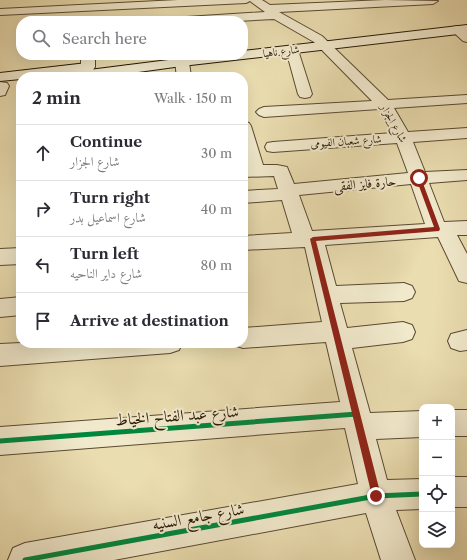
<!DOCTYPE html>
<meta charset="utf-8">
<style>
:root{--surface:#fff;--page:#f7f7f7;--text:#2b2b33;--muted:#7c7c81;--line:#e1e1e2}
body{margin:0;font-family:"Libre Caslon Text",Amiri,serif;background:var(--page);color:var(--text)}
.controls{position:absolute;right:12px;bottom:12px;display:grid;overflow:hidden;border-radius:8px;box-shadow:0 4px 16px #0002}
.controls button{width:36px;height:36px;display:grid;place-items:center;padding:0;border:0;border-bottom:1px solid var(--line);background:var(--surface);color:var(--text);font:20px sans-serif}
.stop{position:absolute;width:12px;height:12px;margin:-9px;border:3px solid #8f2418;border-radius:50%;background:#fff}
.stop.end{background:#8f2418;border-color:#fff;box-shadow:0 1px 4px #0008}
.list{margin:0;padding:0;list-style:none}
h2{display:flex;justify-content:space-between;align-items:center;height:52px;margin:0;padding:0 16px;font-size:17px}
h2 small{font-size:13px;font-weight:400;color:var(--muted)}
.list li{display:grid;grid-template-columns:26px 1fr auto;gap:12px;align-items:center;box-sizing:border-box;height:56px;padding:0 16px;border-top:1px solid var(--line)}
.list b{display:block;font-size:15px;white-space:nowrap}
.list p{margin:0;font-size:13px;white-space:nowrap;color:var(--muted)}
.list em{font-size:13px;font-style:normal;color:var(--muted)}
.icon{flex:none;width:22px;height:22px;fill:none;stroke:currentColor;stroke-width:2;stroke-linecap:round;stroke-linejoin:round}
.map{position:relative;flex:none;width:467px;height:560px;overflow:hidden}
.search{position:absolute;background:var(--surface);box-shadow:0 4px 16px #0002;left:16px;top:16px;width:232px;height:44px;display:flex;align-items:center;gap:10px;box-sizing:border-box;padding:0 14px;border-radius:16px;color:var(--muted);font-size:15px}
.panel{position:absolute;background:var(--surface);box-shadow:0 4px 16px #0002;left:16px;top:72px;width:232px;height:276px;border-radius:16px}
.map>svg:first-child{display:block}
.lines{fill:none;stroke-linecap:round;stroke-linejoin:round}
.minor-casing{stroke:#5a4a31;stroke-width:2}
.secondary-casing{stroke:#2a1907;stroke-width:2}
.minor{fill:#f1e9cc;fill-rule:evenodd}
.secondary{fill:#f1e9cc;fill-rule:evenodd}
.cycleway-casing{stroke:#f1e9cc;stroke-width:8}
.cycleway{stroke:#00873e;stroke-width:5}
.route{fill:#8f2418}
.labels{text-anchor:middle;dominant-baseline:central;stroke-width:4;stroke-linejoin:round;paint-order:stroke}
.far-street-label{font-size:11px;fill:#2a1907;stroke:#f1e9cc}
.street-label{font-size:13px;fill:#2a1907;stroke:#f1e9cc}
.near-street-label{font-size:16px;fill:#2a1907;stroke:#f1e9cc}
</style>
<div class="map">
<svg width="467" height="560" viewBox="0 0 467 560">
<rect width="100%" height="100%" fill="#eaddb0"/>
<filter id="stains"><feTurbulence type="fractalNoise" baseFrequency=".005" numOctaves="4"/><feColorMatrix values="0 0 0 0 .2 0 0 0 0 .09 0 0 0 0 .02 0 0 0 .5 -.17"/></filter>
<radialGradient id="worn" r=".72"><stop offset=".6" stop-color="#630" stop-opacity="0"/><stop offset="1" stop-color="#630" stop-opacity=".3"/></radialGradient>
<g class="lines">
<defs>
<path id="minor" d="M 178,0 L 262,0 L 270,5 L 385,0 L 438,1 L 433,4 L 279,12 L 322,36 L 388,100 L 467,95 L 467,103 L 394,108 L 408,132 L 467,128 L 467,138 L 413,142 L 425,172 L 467,170 L 467,180 L 429,183 L 444,222 L 467,221 L 467,235 L 457,235 L 467,254 L 467,283 L 459,281 L 438,237 L 325,245 L 336,286 L 404,283 L 412,286 L 415,292 L 412,298 L 404,301 L 340,303 L 347,328 L 403,322 L 412,325 L 415,332 L 412,339 L 403,342 L 352,348 L 370,413 L 422,411 L 422,437 L 376,439 L 387,480 L 422,479 L 422,509 L 396,510 L 415,560 L 381,560 L 366,513 L 114,560 L 8,560 L 13,548 L 25,543 L 358,484 L 345,428 L 0,455 L 0,427 L 340,402 L 326,342 L 243,348 L 234,345 L 233,343 L 243,343 L 243,328 L 322,322 L 305,247 L 243,250 L 243,236 L 292,233 L 282,200 L 243,203 L 243,191 L 278,189 L 274,176 L 243,177 L 243,167 L 246,166 L 243,156 L 243,121 L 249,123 L 251,126 L 263,165 L 277,165 L 287,167 L 294,184 L 408,173 L 397,143 L 273,152 L 267,151 L 265,147 L 267,143 L 273,142 L 393,133 L 379,109 L 264,117 L 259,115 L 256,112 L 259,109 L 264,107 L 372,101 L 314,42 L 274,19 L 238,21 L 180,21 L 182,19 L 186,17 L 265,12 L 250,1 L 246,3 L 0,15 L 0,9 ZM 411,184 L 425,224 L 312,231 L 299,195 Z
M 457,26 L 467,32 L 467,42 L 463,41 L 451,30 L 453,27 Z
M 292,46 L 297,47 L 298,50 L 312,94 L 310,97 L 305,98 L 300,97 L 298,94 L 286,50 L 287,47 Z
M 81,55 L 95,55 L 95,67 L 93,70 L 83,70 L 81,67 Z
M 182,58 L 187,59 L 189,62 L 191,77 L 177,77 L 175,62 L 177,59 Z
M 130,65 L 135,66 L 137,69 L 137,77 L 123,77 L 123,69 L 125,66 Z
M 0,82 L 7,83 L 9,86 L 5,95 L 0,96 Z
M 21,248 L 21,264 L 0,265 L 0,249 Z
M 21,297 L 21,315 L 0,317 L 0,299 Z
M 467,330 L 467,350 L 460,351 L 451,348 L 448,341 L 451,334 Z
M 21,343 L 182,343 L 179,350 L 170,353 L 0,366 L 0,344 Z
M 452,410 L 467,410 L 467,436 L 452,436 Z
M 452,477 L 467,477 L 467,507 L 452,507 Z"/>
<path id="secondary" d="M 467,25 L 467,33 L 182,66 L 102,77 L 65,77 L 67,74 L 72,73 L 36,77 L 21,77 L 21,79 L 0,81 L 0,73 L 87,63 L 92,64 L 94,67 L 89,70 L 208,55 L 243,55 L 243,51 Z"/>
</defs>
<!-- minor casing -->
<use href="#minor" class="minor-casing"/>
<!-- secondary casing -->
<use href="#secondary" class="secondary-casing"/>
<!-- minor -->
<use href="#minor" class="minor"/>
<!-- secondary -->
<use href="#secondary" class="secondary"/>
<defs>
<path id="cycleway" d="M 0,441 L 357,414
M 25,560 L 376,496 L 422,494"/>
</defs>
<!-- cycleway casing -->
<use href="#cycleway" class="cycleway-casing"/>
<!-- cycleway -->
<use href="#cycleway" class="cycleway"/>
</g>
<!-- route -->
<path class="route" d="M 419,176 L 421,178 L 440,229 L 439,231 L 316,241 L 381,496 L 379,499 L 376,500 L 373,499 L 372,496 L 310,239 L 313,237 L 434,227 L 416,178 Z"/>
<g class="labels">
<!-- far-street labels -->
<g class="far-street-label">
<text transform="translate(281 51) rotate(-7)">شارع ناهيا</text>
<text transform="translate(394 123) rotate(61)">شارع الجزار</text>
<text transform="translate(346 141) rotate(-4)">شارع شعبان الفيومى</text>
</g>
<!-- street labels -->
<g class="street-label">
<text transform="translate(365 183) rotate(-5)">حارة فايز الفقى</text>
</g>
<!-- near-street labels -->
<g class="near-street-label">
<text transform="translate(177 415) rotate(-4)">شارع عبد الفتاح الخياط</text>
<text transform="translate(198 516) rotate(-10)">شارع جامع السنيه</text>
</g>
</g>
<rect width="100%" height="100%" filter="url(#stains)"/>
<rect width="100%" height="100%" fill="url(#worn)"/>
</svg>
<div class="controls">
<button>+</button>
<button>−</button>
<button><svg class="icon" aria-label="locate" viewBox="0 0 24 24"><circle cx="12" cy="12" r="6"/><path d="M12 2v4M12 18v4M2 12h4M18 12h4"/></svg></button>
<button><svg class="icon" aria-label="layers" viewBox="0 0 24 24"><path d="M12 4l9 5-9 5-9-5zM3 14l9 5 9-5"/></svg></button>
</div>
<div class="stop" style="left:419px;top:178px"></div>
<div class="stop end" style="left:376px;top:496px"></div>
<div class="search"><svg class="icon" aria-label="search" viewBox="0 0 24 24"><circle cx="10" cy="10" r="6"/><path d="M15 15l6 6"/></svg>Search here</div>
<section class="panel">
<h2>2 min<small>Walk · 150 m</small></h2>
<ul class="list">
<li><svg class="icon" aria-label="ahead" viewBox="0 0 24 24"><path d="M12 20V5M6 11l6-6 6 6"/></svg><div><b>Continue</b><p>شارع الجزار</p></div><em>30 m</em></li>
<li><svg class="icon" aria-label="right" viewBox="0 0 24 24"><path d="M7 20v-9h11M14 6l5 5-5 5"/></svg><div><b>Turn right</b><p>شارع اسماعيل بدر</p></div><em>40 m</em></li>
<li><svg class="icon" aria-label="left" viewBox="0 0 24 24"><path d="M17 20v-9H6M10 6l-5 5 5 5"/></svg><div><b>Turn left</b><p>شارع داير الناحيه</p></div><em>80 m</em></li>
<li><svg class="icon" aria-label="arrive" viewBox="0 0 24 24"><path d="M6 21V4h12l-3 4 3 4H6"/></svg><div><b>Arrive at destination</b></div></li>
</ul>
</section>
</div>
